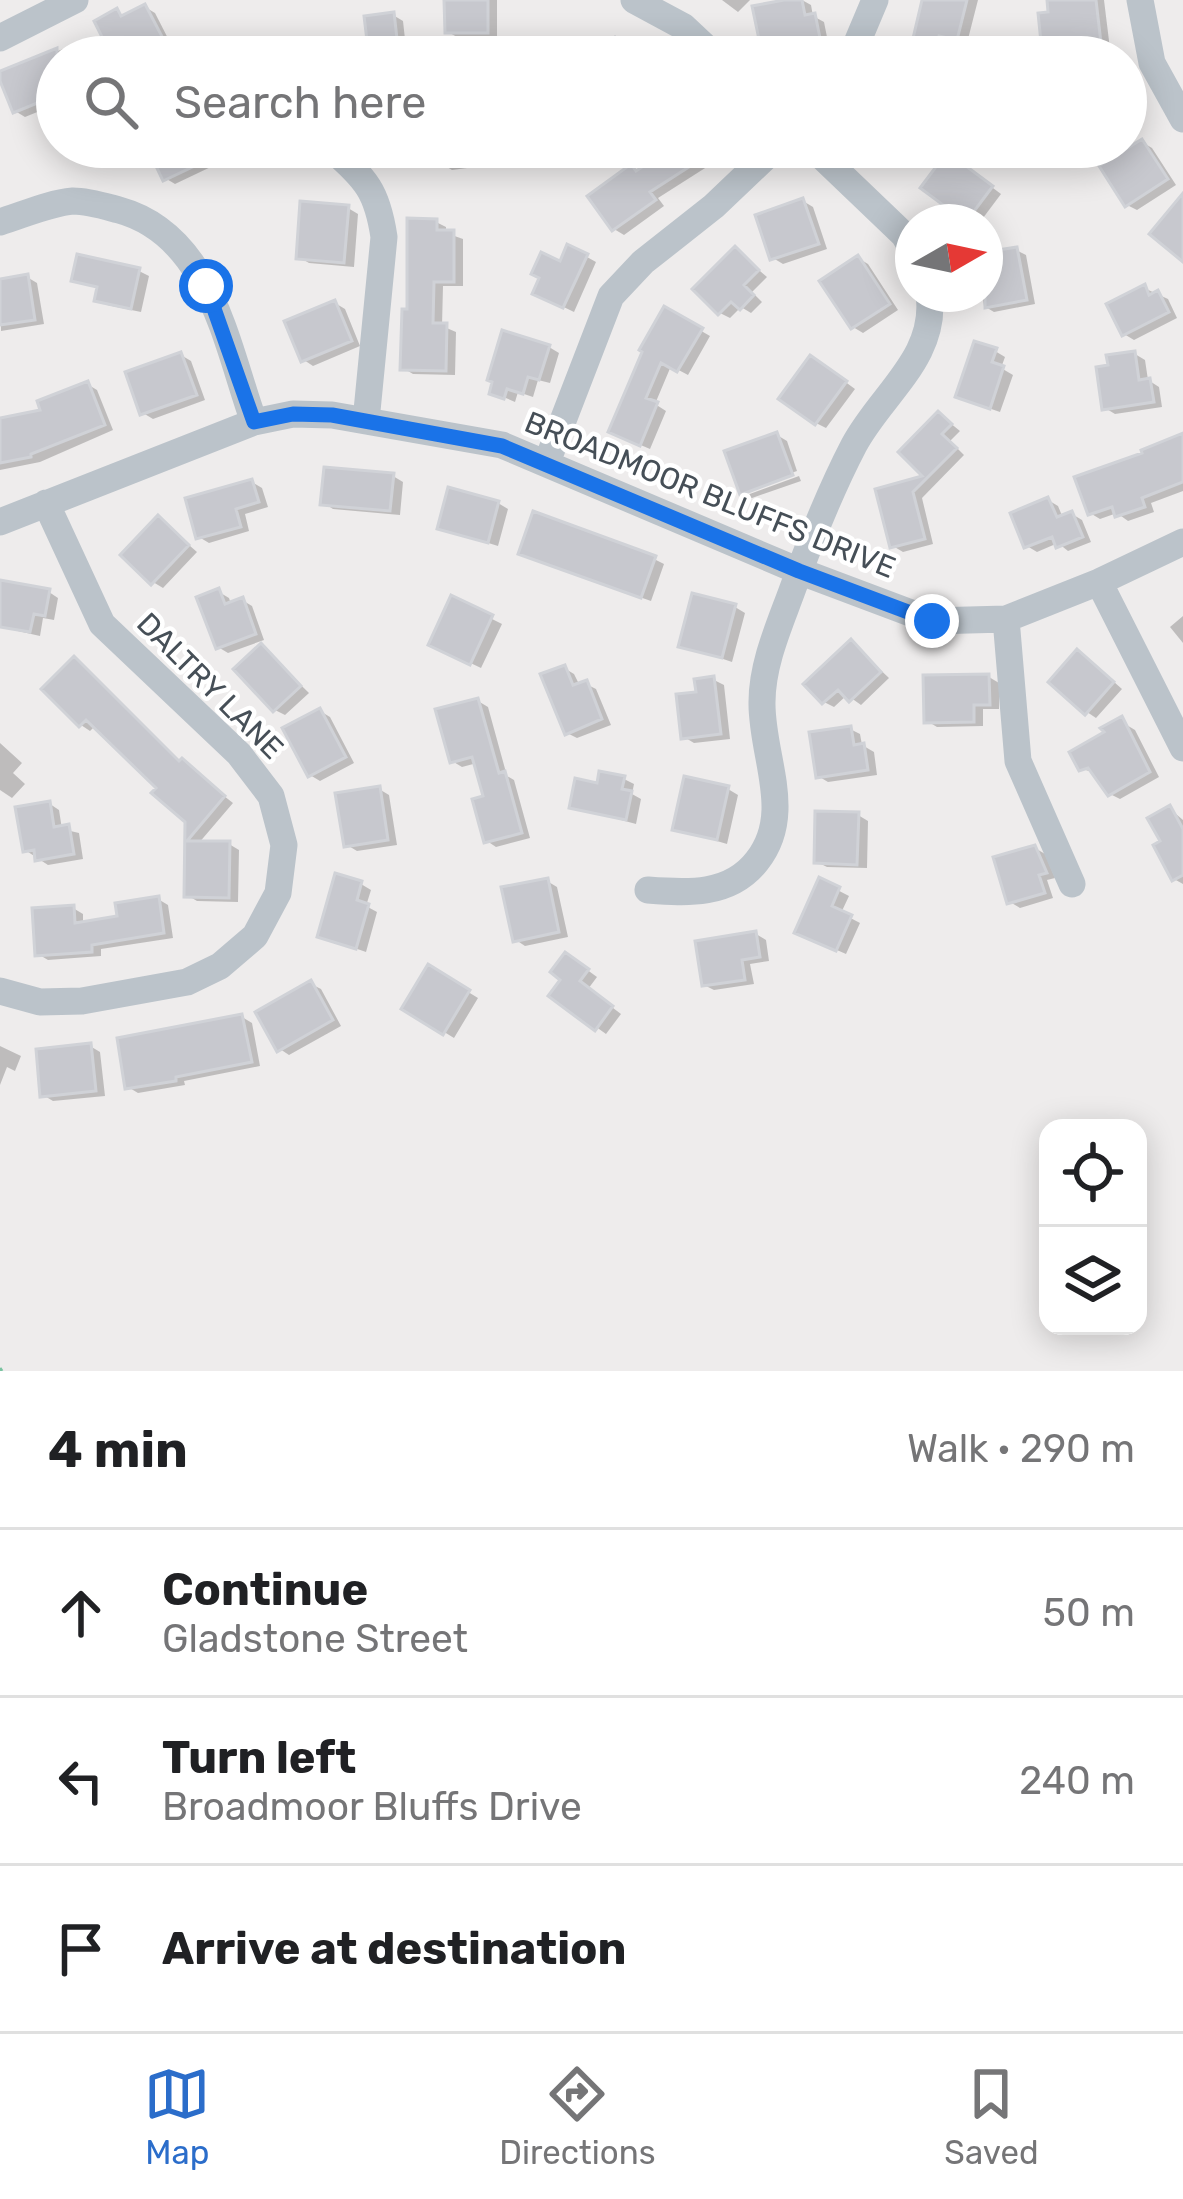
<!DOCTYPE html>
<meta charset="utf-8">
<style>
:root{--surface:#fff;--page:#f6f6f6;--text:#202124;--muted:#757577;--line:#e0e0e0;--accent:#2b6dca}
body{margin:0;font-family:Rubik,sans-serif;background:var(--page);color:var(--text)}
.controls{position:absolute;right:36px;bottom:36px;display:grid;overflow:hidden;border-radius:24px;box-shadow:0 6px 30px #0003}
.controls button{width:108px;height:108px;display:grid;place-items:center;padding:0;border:0;border-bottom:3px solid var(--line);background:var(--surface);color:var(--text);font:60px sans-serif}
.compass{position:absolute;left:895px;top:204px;width:108px;height:108px;border-radius:50%;background:var(--surface);box-shadow:0 6px 30px #0003;rotate:81deg}
.stop{position:absolute;width:36px;height:36px;margin:-27px;border:9px solid #1a73e8;border-radius:50%;background:#fff}
.stop.end{background:#1a73e8;border-color:#fff;box-shadow:0 3px 12px #0008}
.list{margin:0;padding:0;list-style:none}
h2{display:flex;justify-content:space-between;align-items:center;height:156px;margin:0;padding:0 48px;font-size:51px}
h2 small{font-size:39px;font-weight:400;color:var(--muted)}
.list li{display:grid;grid-template-columns:78px 1fr auto;gap:36px;align-items:center;box-sizing:border-box;height:168px;padding:0 48px;border-top:3px solid var(--line)}
.list b{display:block;font-size:45px;white-space:nowrap}
.list p{margin:0;font-size:39px;white-space:nowrap;color:var(--muted)}
.list em{font-size:39px;font-style:normal;color:var(--muted)}
.icon{flex:none;width:66px;height:66px;fill:none;stroke:currentColor;stroke-width:2;stroke-linecap:round;stroke-linejoin:round}
.map{position:relative;flex:none;width:1183px;height:1371px;overflow:hidden}
.search{position:absolute;background:var(--surface);box-shadow:0 6px 30px #0003;left:36px;right:36px;top:36px;height:132px;display:flex;align-items:center;gap:30px;box-sizing:border-box;padding:0 42px;border-radius:66px;color:var(--muted);font-size:45px}
.sheet{height:660px;background:var(--surface)}
nav{display:flex;justify-content:space-around;align-items:center;box-sizing:border-box;height:168px;border-top:3px solid var(--line);background:var(--surface);font-size:33px;color:var(--muted)}
nav a{display:grid;justify-items:center;gap:6px}
nav .on{color:var(--accent)}
.map>svg:first-child{display:block}
.shadow{fill:#0003}
.building{fill:#c7c8ce;stroke:#d0d2d7;stroke-width:3}
.lines{fill:none;stroke-linecap:round;stroke-linejoin:round}
.path{stroke:#79c3a0;stroke-width:3;stroke-dasharray:9 6;stroke-linecap:butt}
.minor{stroke:#bbc3ca;stroke-width:27}
.route{stroke:#1a73e8;stroke-width:15}
.labels{text-anchor:middle;dominant-baseline:central;stroke-width:9;stroke-linejoin:round;paint-order:stroke}
.street-label{font-size:30px;fill:#464f57;stroke:#fff}
</style>
<div class="map">
<svg width="1183" height="1371" viewBox="0 0 1183 1371">
<rect width="100%" height="100%" fill="#eeecec"/>
<!-- shadow -->
<path class="shadow" d="M 475,0 L 497,0 L 497,37 L 457,37 L 448,32 Z
M 722,0 L 750,0 L 738,12 Z
M 802,0 L 811,5 L 813,16 L 824,22 L 828,42 L 774,53 L 764,47 L 756,9 Z
M 925,0 L 978,0 L 967,43 L 949,39 L 945,57 L 914,46 Z
M 1051,0 L 1104,0 L 1111,57 L 1074,57 L 1072,51 L 1061,45 L 1044,40 Z
M 145,7 L 155,13 L 176,54 L 116,57 L 117,12 L 126,17 Z
M 393,15 L 403,21 L 407,57 L 372,57 Z
M 63,49 L 74,57 L 57,57 L 57,104 L 25,117 L 15,111 L 0,74 Z
M 1126,97 L 1135,126 L 1126,129 Z
M 1142,142 L 1152,148 L 1176,185 L 1137,210 L 1127,205 Z
M 157,147 L 208,147 L 217,164 L 175,184 L 165,178 Z
M 269,147 L 323,147 L 286,168 L 276,162 Z
M 440,147 L 503,147 L 505,163 L 452,170 L 442,164 Z
M 669,147 L 718,147 L 724,156 L 658,198 L 664,206 L 624,235 L 614,229 L 631,168 L 639,172 L 672,151 Z
M 881,147 L 931,147 L 932,161 L 892,165 L 882,160 Z
M 957,161 L 1001,194 L 980,222 L 972,222 L 924,187 Z
M 803,201 L 813,207 L 827,249 L 783,264 L 773,258 Z
M 348,208 L 358,214 L 354,267 L 309,263 L 299,257 Z
M 436,222 L 446,227 L 446,233 L 463,239 L 463,286 L 443,286 L 442,326 L 456,332 L 455,375 L 413,374 L 403,368 L 410,312 Z
M 736,250 L 767,277 L 752,292 L 762,302 L 751,313 L 741,307 L 730,318 L 720,313 Z
M 1016,250 L 1026,255 L 1035,304 L 994,312 L 984,306 L 982,294 L 985,294 L 985,255 Z
M 587,257 L 596,262 L 574,312 L 545,298 L 561,265 Z
M 858,258 L 868,264 L 898,310 L 863,333 L 853,327 Z
M 139,271 L 149,276 L 141,312 L 107,305 L 97,299 L 99,289 L 75,280 Z
M 27,277 L 37,283 L 44,324 L 1,331 L 0,282 Z
M 1144,288 L 1168,299 L 1177,318 L 1134,340 L 1124,334 Z
M 335,303 L 345,309 L 360,346 L 313,366 L 304,360 Z
M 665,310 L 710,336 L 688,375 L 671,366 L 655,404 L 666,411 L 650,449 L 622,437 Z
M 549,347 L 559,353 L 550,383 L 538,380 L 533,397 L 518,392 L 515,402 L 492,392 Z
M 995,351 L 1005,357 L 1001,368 L 1013,375 L 1000,412 L 968,401 Z
M 1135,354 L 1145,360 L 1148,380 L 1159,387 L 1162,407 L 1115,414 L 1105,408 L 1111,367 Z
M 181,355 L 191,361 L 205,400 L 153,419 L 143,413 Z
M 821,364 L 855,389 L 826,428 L 816,423 Z
M 87,384 L 97,390 L 113,430 L 40,462 L 0,470 L 0,420 L 44,412 Z
M 939,414 L 960,431 L 950,441 L 964,455 L 922,498 L 933,544 L 903,552 L 893,546 L 879,491 L 928,478 L 902,452 Z
M 777,435 L 787,441 L 797,471 L 745,489 L 745,494 L 742,493 Z
M 1183,438 L 1183,491 L 1151,503 L 1154,512 L 1128,521 L 1117,513 L 1100,519 L 1090,513 L 1146,455 Z
M 393,476 L 403,482 L 400,515 L 333,509 L 324,503 Z
M 799,476 L 801,481 L 752,498 L 747,495 Z
M 252,482 L 262,488 L 268,507 L 245,514 L 249,531 L 209,543 L 199,537 Z
M 1048,500 L 1058,506 L 1063,518 L 1072,514 L 1082,520 L 1091,542 L 1068,551 L 1058,543 L 1037,552 L 1027,546 Z
M 498,503 L 508,509 L 498,546 L 440,528 Z
M 159,519 L 197,552 L 163,588 L 153,582 Z
M 531,559 L 654,559 L 664,564 L 651,601 Z
M 0,583 L 49,592 L 58,598 L 54,620 L 43,618 L 40,636 L 0,627 Z
M 219,592 L 229,598 L 231,604 L 242,600 L 252,606 L 264,640 L 228,653 L 218,647 Z
M 452,599 L 502,624 L 481,668 L 441,649 Z
M 735,607 L 745,613 L 732,662 L 682,645 Z
M 1183,616 L 1183,643 L 1170,627 Z
M 851,642 L 889,678 L 861,705 L 847,695 L 834,707 L 824,702 Z
M 262,647 L 309,693 L 285,715 L 275,710 Z
M 1088,659 L 1122,689 L 1096,718 L 1087,712 Z
M 74,660 L 182,763 L 233,803 L 198,844 L 229,844 L 239,850 L 238,902 L 197,901 L 187,895 L 188,821 L 96,725 L 90,731 L 81,725 Z
M 564,668 L 574,674 L 580,686 L 586,684 L 596,689 L 611,725 L 577,738 L 567,733 Z
M 989,677 L 999,683 L 999,709 L 983,709 L 983,726 L 937,727 L 927,721 Z
M 714,680 L 724,685 L 730,739 L 694,743 L 684,737 L 699,695 Z
M 478,701 L 488,707 L 507,776 L 514,780 L 530,838 L 496,847 L 487,841 L 487,799 L 477,763 L 462,767 L 452,761 Z
M 320,711 L 330,717 L 354,763 L 320,781 L 310,775 Z
M 1125,724 L 1135,730 L 1159,777 L 1120,799 L 1110,794 L 1096,773 L 1082,769 Z
M 850,729 L 860,734 L 862,745 L 874,752 L 877,775 L 828,782 L 818,776 Z
M 0,743 L 22,763 L 13,773 L 25,784 L 12,798 L 0,790 Z
M 624,779 L 634,784 L 632,794 L 641,799 L 636,824 L 573,807 L 599,786 Z
M 379,789 L 389,795 L 397,845 L 357,851 L 347,845 Z
M 728,789 L 738,795 L 727,844 L 676,829 Z
M 50,804 L 59,810 L 62,829 L 79,833 L 83,859 L 48,865 L 25,850 Z
M 1170,809 L 1183,820 L 1183,884 L 1174,879 L 1164,843 Z
M 858,815 L 868,821 L 867,868 L 827,867 L 817,862 Z
M 1035,848 L 1045,854 L 1055,878 L 1047,880 L 1053,898 L 1020,908 L 1010,902 Z
M 547,881 L 557,887 L 568,937 L 525,946 L 516,940 Z
M 820,881 L 849,896 L 841,913 L 860,923 L 846,954 L 807,937 Z
M 361,884 L 371,890 L 366,906 L 377,912 L 366,952 L 320,936 Z
M 158,899 L 168,905 L 173,938 L 101,949 L 101,956 L 48,960 L 38,954 L 73,908 L 83,914 L 83,924 L 120,918 Z
M 756,934 L 766,940 L 769,961 L 750,964 L 754,984 L 714,990 L 704,985 Z
M 575,961 L 597,977 L 588,989 L 621,1014 L 606,1034 L 553,996 Z
M 429,968 L 478,998 L 454,1038 L 405,1008 Z
M 311,984 L 321,989 L 341,1026 L 289,1055 L 280,1049 Z
M 242,1017 L 252,1023 L 260,1066 L 184,1081 L 185,1085 L 138,1093 L 128,1087 Z
M 0,1046 L 21,1056 L 15,1071 L 7,1067 L 0,1085 Z
M 90,1046 L 100,1052 L 105,1096 L 53,1101 L 43,1095 Z"/>
<!-- building -->
<path class="building" d="M 444,0 L 488,0 L 488,33 L 445,33 Z
M 784,0 L 802,0 L 805,15 L 815,13 L 820,38 L 761,49 L 752,6 Z
M 922,0 L 967,0 L 957,40 L 939,36 L 935,53 L 911,47 Z
M 1047,0 L 1096,0 L 1101,43 L 1060,48 L 1059,39 L 1041,42 L 1038,13 L 1048,12 Z
M 145,4 L 168,48 L 151,57 L 112,57 L 94,21 L 117,8 L 121,16 Z
M 394,12 L 399,57 L 369,57 L 364,16 Z
M 615,37 L 635,57 L 595,57 Z
M 57,48 L 57,95 L 13,113 L 0,81 L 0,71 Z
M 1142,139 L 1168,179 L 1125,207 L 1099,166 Z
M 147,147 L 203,147 L 209,159 L 163,181 Z
M 437,147 L 508,147 L 509,157 L 439,166 Z
M 673,147 L 720,147 L 650,192 L 656,200 L 612,231 L 587,196 L 631,164 L 636,171 Z
M 947,152 L 993,186 L 966,222 L 920,188 Z
M 1183,193 L 1183,262 L 1149,234 Z
M 803,198 L 819,244 L 770,260 L 755,215 Z
M 300,201 L 349,205 L 344,263 L 296,259 Z
M 407,218 L 437,219 L 437,230 L 454,230 L 454,282 L 434,282 L 433,323 L 447,323 L 446,371 L 400,370 L 402,309 L 407,309 Z
M 567,244 L 588,254 L 563,308 L 532,294 L 539,278 L 531,274 L 541,252 L 560,261 Z
M 735,246 L 759,270 L 744,285 L 754,295 L 740,310 L 731,302 L 718,315 L 692,289 Z
M 1017,247 L 1027,300 L 985,308 L 985,252 Z
M 77,254 L 140,268 L 131,309 L 94,301 L 97,287 L 71,281 Z
M 858,255 L 890,304 L 851,329 L 819,281 Z
M 28,274 L 35,320 L 0,325 L 0,279 Z
M 1145,284 L 1149,295 L 1158,290 L 1169,312 L 1122,336 L 1106,304 Z
M 335,300 L 352,341 L 301,362 L 284,321 Z
M 664,306 L 703,328 L 677,372 L 661,363 L 646,398 L 658,402 L 640,446 L 608,432 L 642,352 L 639,350 Z
M 502,330 L 550,345 L 539,380 L 528,377 L 523,394 L 507,389 L 504,399 L 489,394 L 492,382 L 487,380 Z
M 974,341 L 997,348 L 992,362 L 1004,366 L 990,409 L 955,397 Z
M 1135,351 L 1139,380 L 1150,378 L 1154,402 L 1102,410 L 1096,367 L 1108,365 L 1106,355 Z
M 181,352 L 197,395 L 140,415 L 125,372 Z
M 810,355 L 847,381 L 815,425 L 778,399 Z
M 88,381 L 105,425 L 31,454 L 31,457 L 0,463 L 0,418 L 40,410 L 37,401 Z
M 938,411 L 952,424 L 942,434 L 957,448 L 913,492 L 925,539 L 890,548 L 875,489 L 922,476 L 898,452 Z
M 777,432 L 793,475 L 740,495 L 724,451 Z
M 1183,433 L 1183,482 L 1142,498 L 1145,507 L 1115,517 L 1112,507 L 1088,515 L 1074,477 L 1142,453 L 1141,450 Z
M 324,467 L 394,473 L 390,511 L 320,505 Z
M 252,479 L 259,502 L 236,509 L 241,527 L 196,539 L 185,498 Z
M 448,487 L 499,501 L 488,543 L 437,529 Z
M 1048,497 L 1057,517 L 1072,511 L 1083,537 L 1056,548 L 1052,537 L 1024,548 L 1010,513 Z
M 533,511 L 656,556 L 641,598 L 518,554 Z
M 158,515 L 189,545 L 151,585 L 120,555 Z
M 0,580 L 50,589 L 45,616 L 34,614 L 30,632 L 0,627 Z
M 219,588 L 225,604 L 243,597 L 256,634 L 216,649 L 196,597 Z
M 692,593 L 736,604 L 722,658 L 678,647 Z
M 451,595 L 493,615 L 470,665 L 428,645 Z
M 851,639 L 881,672 L 849,702 L 838,690 L 822,704 L 803,684 Z
M 261,643 L 301,686 L 273,712 L 233,669 Z
M 1077,649 L 1114,682 L 1085,715 L 1048,682 Z
M 74,656 L 179,761 L 182,758 L 225,796 L 187,841 L 230,841 L 229,898 L 184,897 L 185,822 L 151,793 L 156,788 L 86,720 L 79,727 L 41,689 Z
M 565,665 L 573,685 L 587,680 L 602,719 L 565,735 L 540,674 Z
M 989,674 L 990,705 L 974,705 L 974,722 L 924,723 L 923,675 Z
M 714,676 L 721,734 L 681,739 L 676,694 L 696,692 L 694,679 Z
M 478,698 L 499,773 L 505,771 L 522,833 L 484,843 L 472,799 L 483,796 L 472,757 L 450,763 L 435,709 Z
M 320,708 L 346,757 L 308,777 L 282,728 Z
M 1122,716 L 1150,772 L 1108,796 L 1088,768 L 1079,771 L 1069,752 L 1104,732 L 1100,728 Z
M 851,726 L 854,745 L 864,743 L 868,770 L 816,778 L 809,732 Z
M 599,771 L 625,776 L 622,789 L 632,791 L 626,820 L 569,808 L 575,778 L 597,783 Z
M 684,776 L 729,786 L 717,840 L 672,830 Z
M 380,786 L 388,840 L 344,847 L 335,793 Z
M 50,801 L 54,827 L 69,824 L 74,854 L 35,861 L 34,850 L 23,852 L 15,807 Z
M 1170,805 L 1183,829 L 1183,875 L 1172,881 L 1153,845 L 1160,841 L 1147,818 Z
M 815,811 L 859,812 L 857,865 L 814,863 Z
M 1035,845 L 1047,873 L 1039,875 L 1045,893 L 1007,904 L 993,857 Z
M 335,873 L 362,881 L 357,900 L 369,904 L 356,949 L 317,937 Z
M 819,877 L 840,887 L 832,906 L 852,915 L 836,951 L 794,933 Z
M 548,878 L 559,932 L 513,942 L 501,887 Z
M 159,896 L 164,933 L 92,945 L 92,952 L 35,956 L 32,908 L 74,905 L 75,923 L 117,916 L 115,903 Z
M 756,931 L 760,957 L 742,960 L 745,980 L 702,986 L 695,941 Z
M 565,952 L 589,969 L 580,981 L 613,1006 L 595,1031 L 548,996 L 560,980 L 550,972 Z
M 428,964 L 470,990 L 443,1035 L 401,1009 Z
M 311,980 L 333,1020 L 277,1052 L 255,1012 Z
M 242,1014 L 252,1062 L 176,1077 L 176,1081 L 125,1089 L 117,1038 Z
M 91,1043 L 96,1091 L 40,1097 L 36,1049 Z"/>
<g class="lines">
<!-- path -->
<path class="path" d="M 0,1368 L 2,1371"/>
<!-- minor -->
<path class="minor" d="M 634,0 L 684,27 L 716,57
M 1140,0 L 1152,63 L 1183,119
M 0,38 L 75,0
M 851,57 L 875,0
M 812,147 L 904,235 L 913,250
M 332,149 C 366,180 377,190 384,237 L 366,421
M 0,222 C 23,215 49,203 73,201 C 88,201 104,206 119,210 C 210,235 226,344 254,422
M 547,462 L 611,296 L 643,262 L 714,206 L 776,147
M 0,522 L 254,422 L 293,414 L 332,415 L 502,445 L 799,571 L 932,621 L 1006,619 L 1099,582 L 1183,542
M 1099,582 L 1183,748
M 1006,619 L 1018,761 L 1072,884
M 648,890 C 687,893 730,896 757,861 C 795,813 761,756 762,702 C 762,663 780,624 793,588 C 811,539 830,491 854,445 C 881,394 938,357 929,294
M 0,991 L 40,1002 L 82,1001 L 187,982 L 220,966 L 255,936 L 278,893 L 284,845 L 271,796 L 239,754 L 102,624 L 46,503"/>
</g>
<g class="lines">
<!-- route -->
<path class="route" d="M 206,286 L 254,422 L 293,414 L 332,415 L 502,446 L 799,571 L 932,621"/>
</g>
<g class="labels">
<!-- street labels -->
<g class="street-label">
<text transform="translate(710 495) rotate(22)">BROADMOOR BLUFFS DRIVE</text>
<text transform="translate(210 686) rotate(45)">DALTRY LANE</text>
</g>
</g>
</svg>
<div class="controls">
<button><svg class="icon" aria-label="locate" viewBox="0 0 24 24"><circle cx="12" cy="12" r="6"/><path d="M12 2v4M12 18v4M2 12h4M18 12h4"/></svg></button>
<button><svg class="icon" aria-label="layers" viewBox="0 0 24 24"><path d="M12 4l9 5-9 5-9-5zM3 14l9 5 9-5"/></svg></button>
</div>
<svg class="compass" viewBox="-18 -18 36 36"><path d="M0-13l5 13h-10z" fill="#e53935"/><path d="M0 13l5-13h-10z" fill="#757577"/></svg>
<div class="stop" style="left:206px;top:286px"></div>
<div class="stop end" style="left:932px;top:621px"></div>
<div class="search"><svg class="icon" aria-label="search" viewBox="0 0 24 24"><circle cx="10" cy="10" r="6"/><path d="M15 15l6 6"/></svg>Search here</div>
</div>
<section class="sheet">
<h2>4 min<small>Walk · 290 m</small></h2>
<ul class="list">
<li><svg class="icon" aria-label="ahead" viewBox="0 0 24 24"><path d="M12 20V5M6 11l6-6 6 6"/></svg><div><b>Continue</b><p>Gladstone Street</p></div><em>50 m</em></li>
<li><svg class="icon" aria-label="left" viewBox="0 0 24 24"><path d="M17 20v-9H6M10 6l-5 5 5 5"/></svg><div><b>Turn left</b><p>Broadmoor Bluffs Drive</p></div><em>240 m</em></li>
<li><svg class="icon" aria-label="arrive" viewBox="0 0 24 24"><path d="M6 21V4h12l-3 4 3 4H6"/></svg><div><b>Arrive at destination</b></div></li>
</ul>
</section>
<nav>
<a class="on"><svg class="icon" aria-label="map" viewBox="0 0 24 24"><path d="M3 6l6-2 6 2 6-2v14l-6 2-6-2-6 2zM9 4v14M15 6v14"/></svg>Map</a>
<a><svg class="icon" aria-label="directions" viewBox="0 0 24 24"><path d="M12 3l9 9-9 9-9-9zM9 14v-3h6M13 9l2 2-2 2"/></svg>Directions</a>
<a><svg class="icon" aria-label="saved" viewBox="0 0 24 24"><path d="M7 4h10v16l-5-4-5 4z"/></svg>Saved</a>
</nav>
